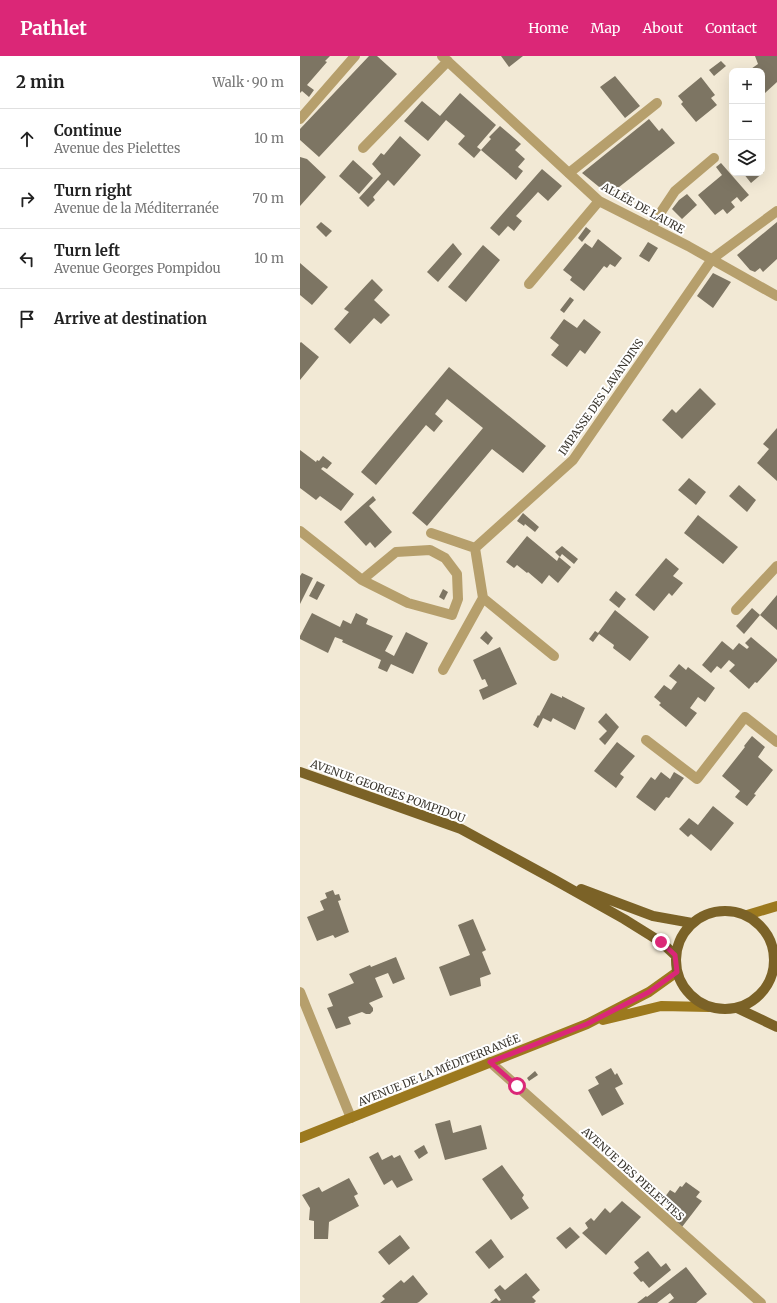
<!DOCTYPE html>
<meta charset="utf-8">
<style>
:root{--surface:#fff;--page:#f2f2f2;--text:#222;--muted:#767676;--line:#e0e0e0;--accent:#db2777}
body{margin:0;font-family:Merriweather,serif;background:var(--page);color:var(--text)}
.controls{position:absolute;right:12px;top:12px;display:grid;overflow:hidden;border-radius:8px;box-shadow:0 4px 16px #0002}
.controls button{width:36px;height:36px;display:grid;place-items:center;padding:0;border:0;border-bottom:1px solid var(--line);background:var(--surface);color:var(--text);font:20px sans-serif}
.stop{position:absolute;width:12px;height:12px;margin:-9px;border:3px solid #db2777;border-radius:50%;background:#fff}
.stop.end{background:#db2777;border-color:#fff;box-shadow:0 1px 4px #0008}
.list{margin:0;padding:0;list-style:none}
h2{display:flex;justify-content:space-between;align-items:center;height:52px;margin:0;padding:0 16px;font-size:17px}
h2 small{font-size:13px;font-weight:400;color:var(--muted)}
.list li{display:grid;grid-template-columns:26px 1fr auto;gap:12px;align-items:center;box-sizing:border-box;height:60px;padding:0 16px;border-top:1px solid var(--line)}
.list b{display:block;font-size:15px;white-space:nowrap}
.list p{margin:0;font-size:13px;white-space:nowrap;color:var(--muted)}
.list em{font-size:13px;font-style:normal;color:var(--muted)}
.icon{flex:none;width:22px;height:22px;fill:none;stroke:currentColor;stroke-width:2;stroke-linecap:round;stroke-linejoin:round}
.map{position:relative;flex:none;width:477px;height:1247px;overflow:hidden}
header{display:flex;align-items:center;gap:24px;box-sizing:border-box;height:56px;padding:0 20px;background:var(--accent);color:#fff}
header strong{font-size:19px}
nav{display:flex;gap:22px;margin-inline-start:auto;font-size:14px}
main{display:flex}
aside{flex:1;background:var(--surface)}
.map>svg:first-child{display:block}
.building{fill:#7d7563}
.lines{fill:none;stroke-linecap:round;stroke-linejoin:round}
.lane{stroke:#b69f6c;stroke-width:10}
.street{stroke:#b69f6c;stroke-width:10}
.secondary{stroke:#9c791e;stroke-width:10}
.primary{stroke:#7b6227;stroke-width:10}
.route{stroke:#db2777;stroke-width:5}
.labels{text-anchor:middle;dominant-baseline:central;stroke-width:4;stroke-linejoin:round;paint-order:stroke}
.street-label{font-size:11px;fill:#3b372f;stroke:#fff}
</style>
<header>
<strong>Pathlet</strong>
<nav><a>Home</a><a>Map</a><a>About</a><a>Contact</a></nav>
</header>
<main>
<aside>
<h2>2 min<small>Walk · 90 m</small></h2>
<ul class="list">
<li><svg class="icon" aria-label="ahead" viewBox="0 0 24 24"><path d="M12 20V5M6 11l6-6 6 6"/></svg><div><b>Continue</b><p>Avenue des Pielettes</p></div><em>10 m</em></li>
<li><svg class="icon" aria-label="right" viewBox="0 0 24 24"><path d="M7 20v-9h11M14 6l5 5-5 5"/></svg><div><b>Turn right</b><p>Avenue de la Méditerranée</p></div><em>70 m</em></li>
<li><svg class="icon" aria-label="left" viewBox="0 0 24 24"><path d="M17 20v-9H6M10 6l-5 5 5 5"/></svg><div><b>Turn left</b><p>Avenue Georges Pompidou</p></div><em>10 m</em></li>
<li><svg class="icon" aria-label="arrive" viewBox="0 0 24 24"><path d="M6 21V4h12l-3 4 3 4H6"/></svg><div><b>Arrive at destination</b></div></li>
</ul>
</aside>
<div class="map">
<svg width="477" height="1247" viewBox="0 0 477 1247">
<rect width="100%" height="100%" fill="#f2e9d5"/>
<!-- building -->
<path class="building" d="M 0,0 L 30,0 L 25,5 L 27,6 L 7,29 L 14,34 L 9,41 L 2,35 L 0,37 Z
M 69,0 L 77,0 L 97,18 L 19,101 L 0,84 L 0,73 Z
M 201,0 L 223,0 L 209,11 Z
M 455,0 L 477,0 L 477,26 L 465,37 L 462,33 L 462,15 L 448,15 L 458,8 Z
M 421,5 L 426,10 L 414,20 L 409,14 Z
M 315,20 L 340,50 L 325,62 L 300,31 Z
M 401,21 L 415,39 L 411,42 L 417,49 L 396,66 L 381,48 L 383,46 L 378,40 Z
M 160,37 L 196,69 L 177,91 L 181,94 L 191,83 L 189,81 L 200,70 L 221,88 L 215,94 L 225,103 L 218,111 L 223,115 L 216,124 L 181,94 L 174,102 L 158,88 L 165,80 L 146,64 L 128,85 L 104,65 L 122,45 L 140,60 Z
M 349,63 L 359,75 L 362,72 L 375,87 L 309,139 L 282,117 Z
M 100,80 L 121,99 L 94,130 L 88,124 L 73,141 L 75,144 L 68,151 L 59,142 L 81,118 L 72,108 L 81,97 L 84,99 Z
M 0,101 L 7,103 L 26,121 L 0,150 Z
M 53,104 L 73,122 L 59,138 L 39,120 Z
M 421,107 L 449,139 L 441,146 L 437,141 L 431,146 L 435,151 L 427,158 L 423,153 L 415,159 L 398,139 L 422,119 L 416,111 Z
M 242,113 L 262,130 L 248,145 L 238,136 L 216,160 L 222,165 L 214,175 L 208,170 L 199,180 L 190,172 Z
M 462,114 L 464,116 L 451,127 L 443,117 L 462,117 Z
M 387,138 L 397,149 L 382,163 L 372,153 L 379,144 Z
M 21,166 L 32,175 L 26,181 L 16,171 Z
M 477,166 L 477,203 L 463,216 L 460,212 L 455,216 L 450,214 L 437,199 Z
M 286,171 L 291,175 L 282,186 L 278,182 Z
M 298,183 L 322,202 L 315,211 L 310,208 L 307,212 L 304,210 L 284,235 L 270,224 L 272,221 L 263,214 L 285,187 L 292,192 Z
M 348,186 L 358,192 L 349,206 L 339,200 Z
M 153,187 L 162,198 L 138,226 L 127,216 Z
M 183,189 L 200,204 L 166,246 L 148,231 Z
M 0,207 L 28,231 L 12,249 L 0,239 Z
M 413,217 L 431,226 L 413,252 L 397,240 Z
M 72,223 L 83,234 L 74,244 L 90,259 L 81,268 L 74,262 L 50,288 L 34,273 L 49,256 L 44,253 Z
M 270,241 L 274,244 L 264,257 L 260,254 Z
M 264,263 L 277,272 L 284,263 L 301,276 L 285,298 L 280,294 L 267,311 L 251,299 L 259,289 L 250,282 Z
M 1,286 L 19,301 L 0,324 L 0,287 Z
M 149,311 L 246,390 L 223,417 L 192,393 L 127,470 L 112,457 L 183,372 L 147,343 L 135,358 L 143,365 L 134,376 L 126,369 L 76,429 L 61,416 Z
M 400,332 L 416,348 L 382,383 L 362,364 L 372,353 L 376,357 Z
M 477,372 L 477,425 L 457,407 L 469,393 L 463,388 Z
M 0,394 L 16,406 L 17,404 L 19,405 L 23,400 L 32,407 L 27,413 L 23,411 L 21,413 L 54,438 L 41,455 L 20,440 L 16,444 L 0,432 Z
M 389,422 L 406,436 L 396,449 L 378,434 Z
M 439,429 L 456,444 L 447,456 L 429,440 Z
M 73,440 L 76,444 L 69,450 L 92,476 L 75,492 L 70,486 L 66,490 L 44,466 Z
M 223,457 L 239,471 L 235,476 L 225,468 L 224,470 L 217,465 Z
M 398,459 L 438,491 L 423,508 L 384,477 Z
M 227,480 L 257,505 L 259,501 L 271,511 L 258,527 L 249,519 L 242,528 L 228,516 L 227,517 L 217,509 L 214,512 L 206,506 Z
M 262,490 L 278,503 L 274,508 L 262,498 L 260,501 L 255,496 Z
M 366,502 L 379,513 L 373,520 L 383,527 L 372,540 L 369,537 L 354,555 L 335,539 Z
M 2,517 L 13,522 L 0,548 L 0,520 Z
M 17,525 L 25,529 L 17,544 L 9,540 Z
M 143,533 L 148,536 L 144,544 L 139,541 Z
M 316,535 L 326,543 L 319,552 L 309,544 Z
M 477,539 L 477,574 L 460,559 Z
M 452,552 L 460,559 L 444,578 L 436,570 Z
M 315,554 L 349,581 L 330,605 L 313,592 L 314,589 L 299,578 L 293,586 L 289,583 L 295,575 L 298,577 Z
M 12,557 L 40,571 L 43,564 L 51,568 L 56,557 L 68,563 L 66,568 L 93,580 L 85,595 L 94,600 L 106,576 L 128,587 L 113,618 L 91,608 L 87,616 L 78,612 L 81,604 L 42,586 L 43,584 L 35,581 L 28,597 L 0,583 L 0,580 Z
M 186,575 L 193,582 L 188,589 L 180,582 Z
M 451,581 L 477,603 L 477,605 L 457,627 L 455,626 L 449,633 L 429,615 L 435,609 L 429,604 L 421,613 L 417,610 L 411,617 L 402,609 L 422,585 L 433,594 L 439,587 L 447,593 L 449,591 L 445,587 Z
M 200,591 L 217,628 L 183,644 L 179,634 L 188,630 L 185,623 L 182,624 L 173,604 Z
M 379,608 L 386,614 L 388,611 L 415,632 L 405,646 L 398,641 L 390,652 L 397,657 L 386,671 L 359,649 L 361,647 L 354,641 L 364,629 L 371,634 L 377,626 L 369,620 Z
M 251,637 L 262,642 L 262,640 L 285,652 L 275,674 L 253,662 L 251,666 L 243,662 L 238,672 L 233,669 L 238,659 L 239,660 Z
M 306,657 L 319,671 L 305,689 L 299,683 L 307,675 L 298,666 Z
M 452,680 L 465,691 L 458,701 L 473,714 L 454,738 L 456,739 L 447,750 L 435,741 L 440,735 L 422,720 L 445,691 L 444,690 Z
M 317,686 L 335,700 L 320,718 L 324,721 L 316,732 L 294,715 Z
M 361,716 L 370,723 L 374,716 L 384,722 L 369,742 L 366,741 L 355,755 L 336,741 L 351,721 L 355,724 Z
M 413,750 L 434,767 L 411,795 L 391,778 L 388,781 L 379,773 L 389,762 L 398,769 Z
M 33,834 L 35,839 L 39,838 L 41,844 L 38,845 L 49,876 L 35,882 L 33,879 L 17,885 L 7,861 L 24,854 L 20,845 L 27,842 L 25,837 Z
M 173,863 L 186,894 L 182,896 L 191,918 L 180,922 L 181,930 L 150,940 L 139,911 L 170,899 L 158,869 Z
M 96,901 L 105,923 L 93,928 L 88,917 L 75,922 L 83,941 L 69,947 L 73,952 L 73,955 L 70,958 L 66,958 L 62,956 L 48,961 L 51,968 L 36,973 L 27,952 L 33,950 L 28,938 L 54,927 L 49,918 L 70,909 L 71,911 Z
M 311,1012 L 315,1019 L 317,1017 L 323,1028 L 315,1032 L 324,1048 L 302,1060 L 288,1034 L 299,1028 L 295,1021 Z
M 235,1015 L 238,1019 L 229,1025 L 227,1022 Z
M 150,1064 L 153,1077 L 181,1069 L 187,1093 L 145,1104 L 135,1068 Z
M 124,1089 L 128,1097 L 119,1103 L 114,1095 Z
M 78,1096 L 82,1104 L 92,1099 L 94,1102 L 100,1099 L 113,1124 L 97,1132 L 92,1124 L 84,1129 L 69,1101 Z
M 202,1109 L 224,1139 L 222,1142 L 229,1152 L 211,1164 L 182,1123 Z
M 49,1122 L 58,1138 L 54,1140 L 59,1150 L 29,1166 L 28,1183 L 14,1183 L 14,1165 L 9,1164 L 10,1152 L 2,1139 L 19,1131 L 22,1136 Z
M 386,1126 L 400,1136 L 396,1141 L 402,1145 L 382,1171 L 362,1157 L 368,1149 L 362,1145 L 370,1134 L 375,1137 L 380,1130 L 382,1131 Z
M 322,1145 L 341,1161 L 306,1199 L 282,1177 L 288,1172 L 285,1167 L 291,1162 L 294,1165 L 305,1152 L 310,1157 Z
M 270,1171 L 280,1181 L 266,1193 L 256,1182 Z
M 100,1179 L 110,1192 L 89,1209 L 78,1196 Z
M 191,1183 L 204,1201 L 189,1213 L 175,1196 Z
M 348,1195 L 361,1211 L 366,1207 L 371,1214 L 349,1232 L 343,1225 L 341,1226 L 333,1217 L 339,1212 L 334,1206 Z
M 386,1211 L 407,1238 L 396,1247 L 368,1247 L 374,1242 L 370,1237 L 357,1247 L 337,1247 L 346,1240 L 347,1241 Z
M 226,1217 L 240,1234 L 232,1241 L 236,1245 L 234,1247 L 190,1247 L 196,1242 L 199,1245 L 201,1244 L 194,1234 L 200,1229 L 205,1234 Z
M 113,1219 L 128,1238 L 119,1246 L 117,1247 L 80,1247 L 85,1243 L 82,1240 L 101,1224 L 104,1227 Z"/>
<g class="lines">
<!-- lane -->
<path class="lane" d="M 269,117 L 357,47
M 351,171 L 375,135 L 414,102
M 436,554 L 477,510"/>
<!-- street -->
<path class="street" d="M 142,0 L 299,145 L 388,190 L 477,240
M 0,63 L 55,0
M 63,92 L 148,5
M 229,228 L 299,145
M 0,475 L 62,524 L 108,547 L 152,559 L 158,543 L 157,518 L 145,502 L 130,494 L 96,496 L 62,524
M 131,477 L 175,492
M 254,600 L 183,542 L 175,492 L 273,404 L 412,203 L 477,155
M 143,614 L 183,542
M 346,684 L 397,723 L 445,661 L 477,686
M 0,936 L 51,1062
M 190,1006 L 461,1247"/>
<!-- secondary -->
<path class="secondary" d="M 447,859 L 477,850
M 474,900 L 477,896
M 303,964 L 361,950 L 409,951
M 0,1082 L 287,968 L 349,936 L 377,916"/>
<!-- primary -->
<path class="primary" d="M 0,716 L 161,773 L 253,823 L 324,863 L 361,886 L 375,899
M 281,833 L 353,860 L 392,867
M376 904a49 49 0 1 1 98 0a49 49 0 1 1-98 0Z
M 437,952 L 477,971"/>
</g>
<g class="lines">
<!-- route -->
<path class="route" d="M 217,1030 L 190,1006 L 287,968 L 349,936 L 377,916 L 375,899 L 361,886"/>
</g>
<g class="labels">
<!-- street labels -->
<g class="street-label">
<text transform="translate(343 152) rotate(29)">ALLÉE DE LAURE</text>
<text transform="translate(301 341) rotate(-55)">IMPASSE DES LAVANDINS</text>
<text transform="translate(88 735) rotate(20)">AVENUE GEORGES POMPIDOU</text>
<text transform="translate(139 1014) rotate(-22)">AVENUE DE LA MÉDITERRANÉE</text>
<text transform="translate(333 1118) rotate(42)">AVENUE DES PIELETTES</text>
</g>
</g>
</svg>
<div class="controls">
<button>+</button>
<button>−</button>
<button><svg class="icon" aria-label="layers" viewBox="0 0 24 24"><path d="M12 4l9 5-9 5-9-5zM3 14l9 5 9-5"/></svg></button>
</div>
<div class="stop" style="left:217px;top:1030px"></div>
<div class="stop end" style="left:361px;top:886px"></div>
</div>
</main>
